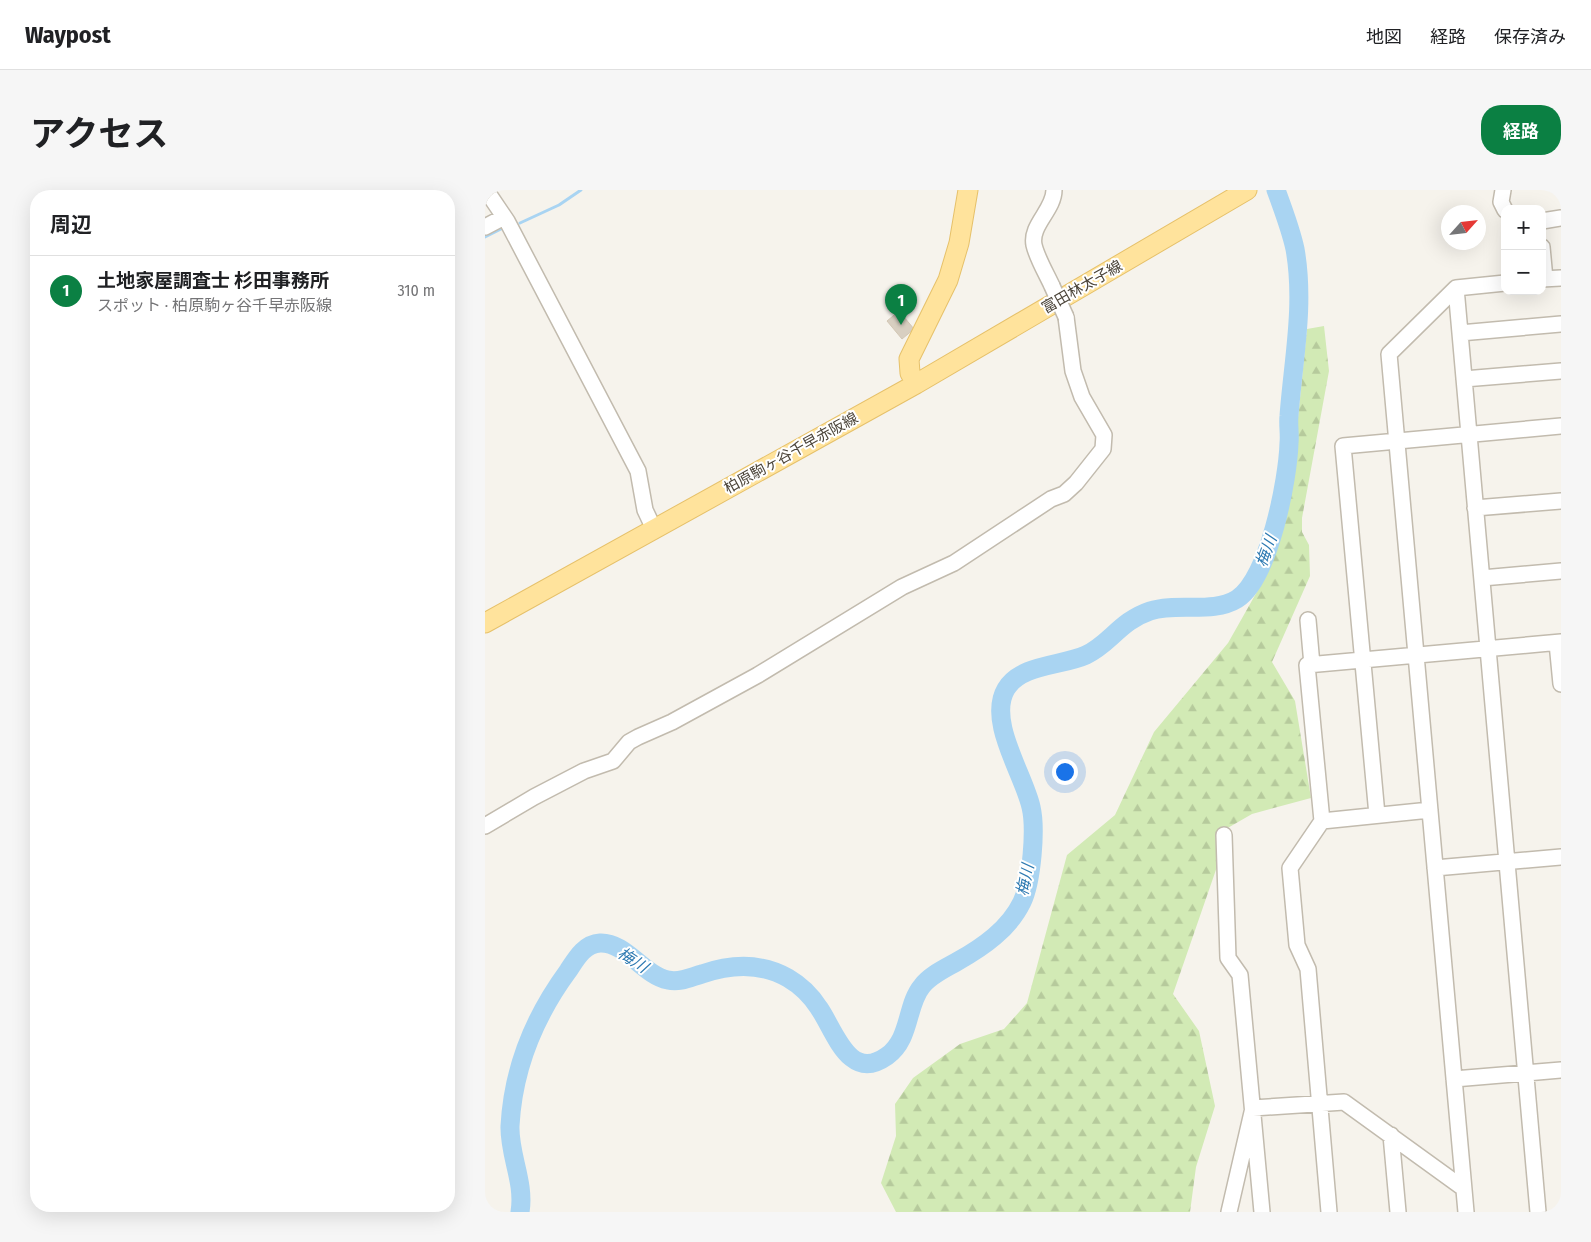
<!DOCTYPE html>
<html lang="ja">
<meta charset="utf-8">
<style>
:root{--surface:#fff;--page:#f6f6f6;--text:#202124;--muted:#757577;--line:#e0e0e0;--accent:#0b8043}
body{margin:0;font-family:"Fira Sans Condensed","Noto Sans JP",sans-serif;background:var(--page);color:var(--text)}
.controls{position:absolute;right:15px;top:15px;display:grid;overflow:hidden;border-radius:10px;box-shadow:0 5px 20px #0002}
.controls button{width:45px;height:45px;display:grid;place-items:center;padding:0;border:0;border-bottom:1px solid var(--line);background:var(--surface);color:var(--text);font:25px sans-serif}
.compass{position:absolute;left:956px;top:15px;width:45px;height:45px;border-radius:50%;background:var(--surface);box-shadow:0 5px 20px #0002;rotate:63deg}
.you{position:absolute;left:579px;top:581px;width:18px;height:18px;margin:-12px;border:4px solid #fff;border-radius:50%;background:#1a73e8;box-shadow:0 0 0 8px #1a73e833}
.badge{display:grid;place-items:center;width:32px;height:32px;border-radius:50%;background:var(--accent);color:#fff;font-size:16px;font-weight:700}
.pin{position:absolute;translate:-50% -41px;filter:drop-shadow(0 1px 2px #0008)}
.pin::after{content:'';position:absolute;top:26px;width:18px;height:15px;background:inherit;clip-path:polygon(0 0,100% 0,50% 100%)}
.list{margin:0;padding:0;list-style:none}
h2{display:flex;justify-content:space-between;align-items:center;height:65px;margin:0;padding:0 20px;font-size:21px}
h2 small{font-size:16px;font-weight:400;color:var(--muted)}
.list li{display:grid;grid-template-columns:32px 1fr auto;gap:15px;align-items:center;box-sizing:border-box;height:70px;padding:0 20px;border-top:1px solid var(--line)}
.list b{display:block;font-size:19px;white-space:nowrap}
.list p{margin:0;font-size:16px;white-space:nowrap;color:var(--muted)}
.list em{font-size:16px;font-style:normal;color:var(--muted)}
.map{position:relative;flex:none;width:1076px;height:1022px;overflow:hidden;border-radius:20px}
header{display:flex;align-items:center;gap:30px;box-sizing:border-box;height:70px;padding:0 25px;background:var(--surface);border-bottom:1px solid var(--line)}
header strong{font-size:24px}
nav{display:flex;gap:28px;margin-inline-start:auto;font-size:18px}
.intro{display:flex;align-items:center;justify-content:space-between;box-sizing:border-box;height:120px;padding:0 30px}
h1{margin:0;font-size:35px}
.button{padding:12px 22px;border-radius:20px;background:var(--accent);color:#fff;font-size:18px;font-weight:700}
main{display:flex;gap:30px;padding:0 30px}
aside{flex:1;background:var(--surface);border-radius:20px;box-shadow:0 5px 20px #0002}
.map>svg:first-child{display:block}
.forest{fill:url(#forest-firs)}
.lines{fill:none;stroke-linecap:round;stroke-linejoin:round}
.stream{stroke:#a9d4f2;stroke-width:3}
.river{stroke:#a9d4f2;stroke-width:19}
.building{fill:#d8cfc1;stroke:#d3c7b4}
.minor-casing{stroke:#c2bbae;stroke-width:18}
.major-casing{stroke:#e6c16a;stroke-width:21}
.minor{stroke:#fff;stroke-width:15}
.major{stroke:#ffe39c;stroke-width:19}
.minor-bridge-casing{stroke:#c2bbae;stroke-width:18;stroke-linecap:butt}
.minor-bridge{stroke:#fff;stroke-width:15}
.labels{text-anchor:middle;dominant-baseline:central;stroke-width:4;stroke-linejoin:round;paint-order:stroke}
.street-label{font-size:15px;fill:#4b4439;stroke:#fff}
.water-label{font-size:16px;font-style:italic;fill:#2e7ab2;stroke:#fff}
</style>
<header>
<strong>Waypost</strong>
<nav><a>地図</a><a>経路</a><a>保存済み</a></nav>
</header>
<div class="intro"><h1>アクセス</h1><a class="button">経路</a></div>
<main>
<aside>
<h2>周辺<small></small></h2>
<ul class="list">
<li><span class="badge">1</span><div><b>土地家屋調査士 杉田事務所</b><p>スポット · 柏原駒ヶ谷千早赤阪線</p></div><em>310 m</em></li>
</ul>
</aside>
<div class="map">
<svg width="1076" height="1022" viewBox="0 0 1076 1022">
<defs>
<pattern id="forest-firs" width="22" height="20" patternUnits="userSpaceOnUse" patternTransform="scale(1.25)"><rect width="22" height="20" fill="#d2eab5"/><path d="M5 1l3.5 6h-7zM16 11l3.5 6h-7z" fill="#b6ca9c"/></pattern>
</defs>
<rect width="100%" height="100%" fill="#f6f3ec"/>
<!-- forest -->
<path class="forest" d="M 839,136 L 844,181 L 817,328 L 817,342 L 824,355 L 825,386 L 787,472 L 810,511 L 826,608 L 767,624 L 734,643 L 734,671 L 688,804 L 714,841 L 730,916 L 711,977 L 705,1022 L 411,1022 L 396,993 L 411,946 L 410,914 L 428,888 L 475,854 L 519,839 L 542,813 L 582,665 L 630,625 L 669,542 L 743,453 L 782,384 L 806,297 L 822,139 Z"/>
<g class="lines">
<!-- stream -->
<path class="stream" d="M 35,33 L 74,15 L 96,0
M 0,47 L 20,37"/>
<!-- river -->
<path class="river" d="M 35,1022 C 40,992 24,965 25,936 C 28,879 50,826 83,781 C 91,769 99,754 115,753 C 141,752 158,785 183,790 C 195,793 206,787 217,784 C 246,774 275,772 303,788 C 315,795 327,807 334,818 C 350,841 364,893 402,866 C 426,849 421,815 437,796 C 445,785 461,778 473,771 C 498,757 524,739 537,712 C 547,691 551,638 546,617 C 539,585 502,531 521,499 C 536,474 577,476 601,465 C 625,454 635,431 665,421 C 692,412 728,424 752,409 C 784,389 803,289 804,253 C 805,244 803,235 804,226 C 808,171 820,115 810,59 C 806,40 798,19 791,0"/>
</g>
<!-- building -->
<path class="building" d="M 414,121 L 429,139 L 417,149 L 402,131 Z"/>
<g class="lines">
<defs>
<path id="minor" d="M 1,0 L 22,31 L 153,281 L 160,320 L 169,339
M 1018,0 L 1016,12 L 1020,20
M 1057,31 L 1076,28
M 0,37 L 19,27
M 1057,57 L 1060,89
M 1057,89 L 1076,88
M 567,96 C 561,83 552,68 549,55 C 545,35 569,20 569,0
M 971,98 L 1053,1022
M 975,143 L 1076,134
M 979,189 L 1076,181
M 990,318 L 1076,311
M 997,388 L 1076,381
M 823,430 L 827,475
M 1072,453 L 1076,494
M 892,625 L 858,256 L 1076,236
M 837,631 L 945,620
M 0,636 L 49,607 L 99,581 L 128,571 L 144,552 L 153,547 L 187,532 L 273,485 L 417,397 L 469,373 L 566,309 L 579,304 L 591,293 L 618,259 L 619,245 L 597,207 L 588,181 L 581,127
M 739,645 L 743,768 L 755,785 L 777,1022
M 950,678 L 1076,667
M 969,889 L 1076,880
M 906,945 L 913,1022
M 744,1022 L 768,918 L 859,912 L 978,998
M 844,1022 L 823,779 L 812,755 L 805,678 L 837,631 L 822,475 L 1076,452
M 981,1022 L 904,164 L 971,98 L 1020,93"/>
<path id="major" d="M 431,194 L 425,183 L 424,169 L 463,90 L 474,53 L 483,0
M 0,433 L 431,194 L 762,0"/>
</defs>
<!-- minor casing -->
<use href="#minor" class="minor-casing"/>
<!-- major casing -->
<use href="#major" class="major-casing"/>
<!-- minor -->
<use href="#minor" class="minor"/>
<!-- major -->
<use href="#major" class="major"/>
<defs>
<path id="minor-bridge" d="M 567,96 L 581,127"/>
</defs>
<!-- minor-bridge casing -->
<use href="#minor-bridge" class="minor-bridge-casing"/>
<!-- minor-bridge -->
<use href="#minor-bridge" class="minor-bridge"/>
</g>
<g class="labels">
<!-- street labels -->
<g class="street-label">
<text transform="translate(597 97) rotate(-30)">富田林太子線</text>
<text transform="translate(306 263) rotate(-29)">柏原駒ヶ谷千早赤阪線</text>
</g>
<!-- water labels -->
<g class="water-label">
<text transform="translate(781 361) rotate(-70)">梅川</text>
<text transform="translate(540 690) rotate(-79)">梅川</text>
<text transform="translate(148 770) rotate(33)">梅川</text>
</g>
</g>
</svg>
<div class="controls">
<button>+</button>
<button>−</button>
</div>
<svg class="compass" viewBox="-18 -18 36 36"><path d="M0-13l5 13h-10z" fill="#e53935"/><path d="M0 13l5-13h-10z" fill="#757577"/></svg>
<div class="you"></div>
<div class="pin badge" style="left:416px;top:135px">1</div>
</div>
</main>
